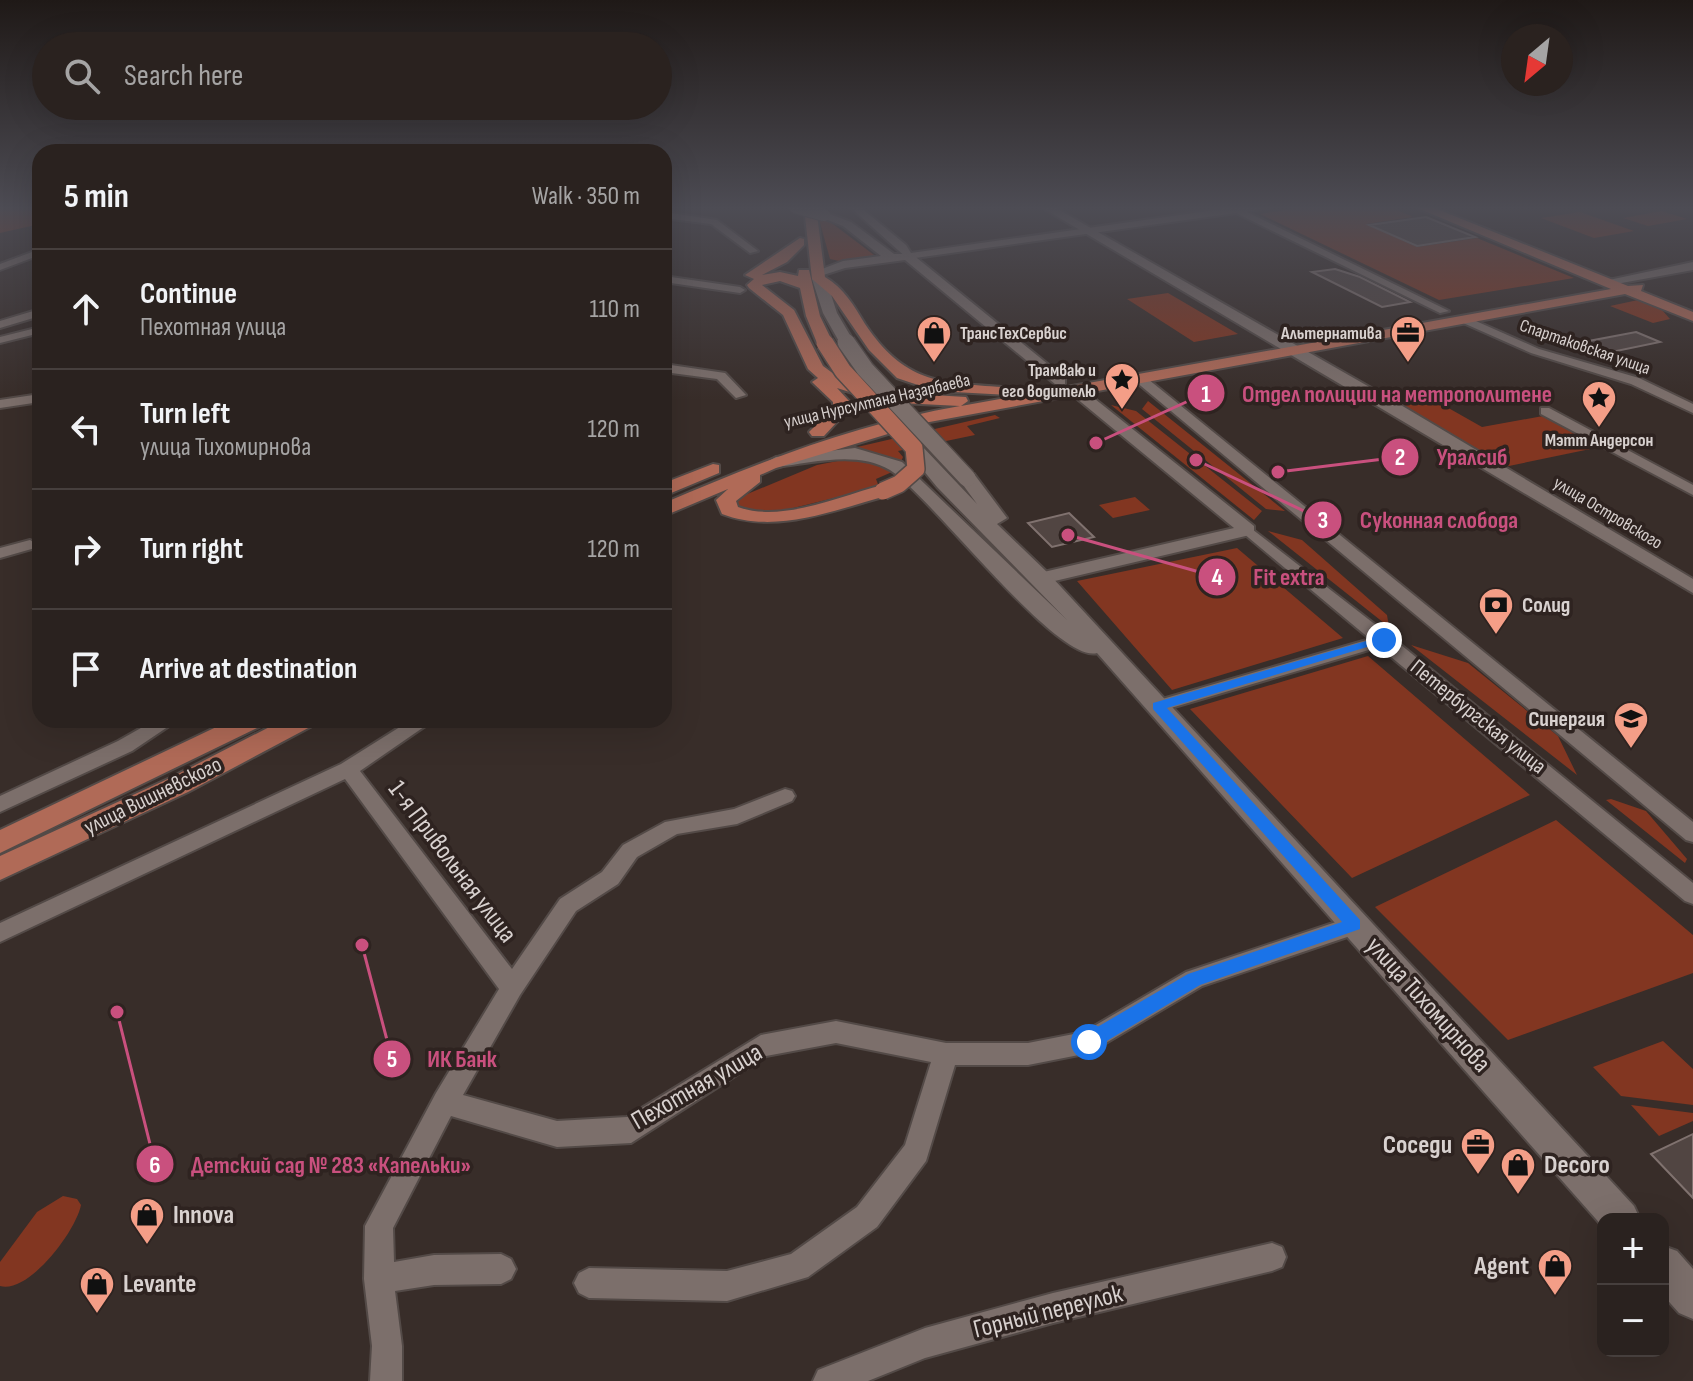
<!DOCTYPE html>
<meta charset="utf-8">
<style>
:root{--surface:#2a221f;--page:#322a28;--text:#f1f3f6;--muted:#a5a4a4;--line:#463f3d}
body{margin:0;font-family:"Sofia Sans Condensed",sans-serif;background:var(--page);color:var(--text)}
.controls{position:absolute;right:24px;bottom:24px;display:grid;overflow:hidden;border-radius:16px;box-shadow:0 8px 32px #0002}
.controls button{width:72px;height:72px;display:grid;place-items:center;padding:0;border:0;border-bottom:2px solid var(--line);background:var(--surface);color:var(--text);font:40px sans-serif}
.compass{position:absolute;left:1501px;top:24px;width:72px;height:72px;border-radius:50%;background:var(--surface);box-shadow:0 8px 32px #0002;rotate:209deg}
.stop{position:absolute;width:24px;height:24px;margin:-18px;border:6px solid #1a73e8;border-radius:50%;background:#fff}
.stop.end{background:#1a73e8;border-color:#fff;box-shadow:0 2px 8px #0008}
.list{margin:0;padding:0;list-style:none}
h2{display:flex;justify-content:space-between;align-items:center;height:104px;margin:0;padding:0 32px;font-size:34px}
h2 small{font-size:26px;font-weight:400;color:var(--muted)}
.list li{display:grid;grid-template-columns:52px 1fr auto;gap:24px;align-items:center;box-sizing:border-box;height:120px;padding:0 32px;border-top:2px solid var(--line)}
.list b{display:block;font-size:30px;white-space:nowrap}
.list p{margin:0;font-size:26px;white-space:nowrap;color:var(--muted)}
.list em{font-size:26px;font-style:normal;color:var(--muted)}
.icon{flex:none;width:44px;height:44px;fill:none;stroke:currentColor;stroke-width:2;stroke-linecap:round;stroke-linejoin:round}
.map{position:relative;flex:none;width:1693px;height:1381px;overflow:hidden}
.search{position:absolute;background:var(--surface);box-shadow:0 8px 32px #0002;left:32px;top:32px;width:640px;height:88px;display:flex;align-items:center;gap:20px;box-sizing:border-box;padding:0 28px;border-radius:44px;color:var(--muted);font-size:30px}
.panel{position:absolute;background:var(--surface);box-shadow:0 8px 32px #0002;left:32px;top:144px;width:640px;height:584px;border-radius:24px}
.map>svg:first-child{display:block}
.green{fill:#823621}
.building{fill:#514542;stroke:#80726f;stroke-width:2}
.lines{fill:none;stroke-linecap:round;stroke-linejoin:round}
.minor-casing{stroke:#534a47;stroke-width:4}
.tertiary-casing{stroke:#534a47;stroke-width:4}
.secondary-casing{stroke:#534a47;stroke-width:4}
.primary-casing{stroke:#534a47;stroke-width:4}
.minor{fill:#7c6f6b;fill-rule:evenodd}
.tertiary{fill:#7c6f6b;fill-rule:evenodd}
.secondary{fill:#7c6f6b;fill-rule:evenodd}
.primary{fill:#b06a57;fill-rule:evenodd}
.tertiary-bridge-casing{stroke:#534a47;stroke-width:14;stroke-linecap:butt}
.secondary-bridge-casing{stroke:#534a47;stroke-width:20;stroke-linecap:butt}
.primary-bridge-casing{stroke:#534a47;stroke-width:20;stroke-linecap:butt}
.tertiary-bridge{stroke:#7c6f6b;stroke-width:12}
.secondary-bridge{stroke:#7c6f6b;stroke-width:17}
.primary-bridge{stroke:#b06a57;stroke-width:17}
.route{fill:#1a73e8}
.labels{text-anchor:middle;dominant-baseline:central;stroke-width:7;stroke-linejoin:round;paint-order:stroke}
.far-poi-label{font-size:18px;font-weight:bold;fill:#d8d1cf;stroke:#2e2320;text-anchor:end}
.far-street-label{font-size:18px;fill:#d8d1cf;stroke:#2e2320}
.poi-label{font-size:22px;font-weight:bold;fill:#d8d1cf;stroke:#2e2320;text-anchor:start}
.street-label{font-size:22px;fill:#d8d1cf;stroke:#2e2320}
.near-street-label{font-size:26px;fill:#d8d1cf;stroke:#2e2320}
.near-poi-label{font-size:26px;font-weight:bold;fill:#d8d1cf;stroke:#2e2320;text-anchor:start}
.leader{fill:none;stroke:#c9507e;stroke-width:3}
.callout-dot{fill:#c9507e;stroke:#2e2320;stroke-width:3}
.mark-label{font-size:24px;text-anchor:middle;font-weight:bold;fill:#fff}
.callout-label{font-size:24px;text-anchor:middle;font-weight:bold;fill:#c9507e;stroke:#2e2320;stroke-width:7;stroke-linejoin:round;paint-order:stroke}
</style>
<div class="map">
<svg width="1693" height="1381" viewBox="0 0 1693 1381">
<rect width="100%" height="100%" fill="#382d29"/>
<!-- green -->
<path class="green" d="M 0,207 L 40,207 L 40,224 L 0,233 Z
M 1304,207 L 1390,207 L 1413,217 L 1366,224 L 1417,247 L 1477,238 L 1574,278 L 1439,300 L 1260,214 Z
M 1662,211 L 1687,219 L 1648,226 L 1623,218 Z
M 1580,212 L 1634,231 L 1594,238 L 1541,218 Z
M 819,219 L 829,221 L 878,258 L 844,262 L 830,259 Z
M 1168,293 L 1238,334 L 1194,342 L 1127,299 Z
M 1638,300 L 1662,310 L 1670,319 L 1653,323 L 1610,306 Z
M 1429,397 L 1482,427 L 1543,416 L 1600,447 L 1504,467 L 1398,404 Z
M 1148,401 L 1285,511 L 1266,509 L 1142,409 Z
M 1111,405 L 1136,411 L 1262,511 L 1254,520 Z
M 995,415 L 1000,418 L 967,426 L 975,435 L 898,451 L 903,457 L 899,466 L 840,451 Z
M 858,457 L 892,472 L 876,479 L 879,487 L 773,513 L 738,512 L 733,500 L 817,465 Z
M 1135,497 L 1150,510 L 1113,518 L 1099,505 Z
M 1268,531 L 1302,540 L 1387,615 L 1389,627 Z
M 1237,548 L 1343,638 L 1172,690 L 1077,581 Z
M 1411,645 L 1468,663 L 1558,736 L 1577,775 Z
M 1368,656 L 1530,795 L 1352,878 L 1190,709 Z
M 1611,799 L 1646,811 L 1687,859 L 1685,863 L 1606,800 Z
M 1556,820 L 1693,935 L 1693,973 L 1508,1040 L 1375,907 Z
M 1663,1041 L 1693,1069 L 1693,1105 L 1621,1096 L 1593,1067 Z
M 1631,1105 L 1693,1113 L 1693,1121 L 1659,1136 Z
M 63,1196 L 77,1199 L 81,1205 C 76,1231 29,1294 0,1286 L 0,1262 L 37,1212 Z"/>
<!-- building -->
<path class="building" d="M 1426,217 L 1475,237 L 1417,246 L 1369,225 Z
M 1335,269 L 1360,277 L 1410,302 L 1382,307 L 1312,272 Z
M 1636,332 L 1660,342 L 1602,354 L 1578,343 Z
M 1069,513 L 1094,537 L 1052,547 L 1028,523 Z
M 1693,1134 L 1693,1198 L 1651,1154 Z"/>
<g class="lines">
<defs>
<path id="minor" d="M 850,207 L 860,207 L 906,245 L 911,253 L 1236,207 L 1267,207 L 1247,212 L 1449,311 L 1440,313 L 1236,213 L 908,259 Z
M 664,212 L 717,220 L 758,251 L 750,253 L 711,224 L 664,218 Z
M 40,249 L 40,255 L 0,270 L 0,264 Z
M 664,276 L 740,287 L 745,290 L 740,293 L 664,282 Z
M 40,309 L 40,316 L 0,328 L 0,321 Z
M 1461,318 L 1469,318 L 1539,349 L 1639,378 L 1693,404 L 1693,413 L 1631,384 L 1531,353 L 1461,322 Z
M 40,327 L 40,333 L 0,343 L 0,337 Z
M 664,364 L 725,373 L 746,395 L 736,398 L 717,379 L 664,372 Z
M 1135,375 L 1143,375 L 1693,822 L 1693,842 L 1686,840 L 1135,381 Z
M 40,394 L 40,402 L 0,408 L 0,400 Z
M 1541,408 L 1549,408 L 1693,485 L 1693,495 L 1541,414 Z
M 1248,526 L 1390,636 L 1693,883 L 1693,904 L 1685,901 L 1379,647 L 1164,710 L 1152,710 L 1149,706 L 1152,702 L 1370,639 L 1243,533 L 1243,527 Z
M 30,540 L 38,545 L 35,548 L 0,558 L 0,548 Z
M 155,720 L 178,720 L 132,751 L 0,812 L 0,796 L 118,741 Z
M 411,720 L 434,720 L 360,771 L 512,969 L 560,899 L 602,872 L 623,845 L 665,822 L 734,809 L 785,789 L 792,791 L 795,796 L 792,801 L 737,824 L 677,834 L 637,857 L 618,884 L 576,911 L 520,995 L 463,1095 L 557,1121 L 627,1117 L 761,1035 L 836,1021 L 946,1043 L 1028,1043 L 1084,1032 L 1186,972 L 1354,916 L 1362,918 L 1365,925 L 1362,932 L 1202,986 L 1089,1053 L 1028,1065 L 955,1065 L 926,1161 L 877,1227 L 808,1277 L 727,1301 L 589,1298 L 579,1293 L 574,1283 L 579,1273 L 589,1268 L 727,1271 L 791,1254 L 857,1207 L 905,1145 L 931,1062 L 836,1043 L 766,1056 L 631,1143 L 557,1147 L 451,1116 L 393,1228 L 394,1262 L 434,1255 L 501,1254 L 511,1259 L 516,1269 L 511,1279 L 501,1284 L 434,1285 L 395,1291 L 402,1346 L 402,1381 L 370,1381 L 372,1346 L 364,1279 L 365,1226 L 436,1093 L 499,989 L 345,779 L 0,942 L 0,923 L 341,764 Z
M 1272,1243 L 1282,1247 L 1286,1257 L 1282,1267 L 1272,1271 L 1053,1323 L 925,1358 L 868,1381 L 813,1381 L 818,1370 L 925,1328 L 1053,1293 Z"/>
<path id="tertiary" d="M 1041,207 L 1054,207 L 1394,401 L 1693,579 L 1693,593 Z
M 824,212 L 851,222 L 894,254 L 912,254 L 1065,378 L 1065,384 L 1055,384 L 905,260 L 845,268 L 814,278 L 814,272 L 843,261 L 881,256 L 843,226 L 820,217 Z
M 1070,387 L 1080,387 L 1254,526 L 1254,534 L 1042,584 L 1035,582 L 1032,578 L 1035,574 L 1234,528 L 1070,393 Z"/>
<path id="secondary" d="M 1693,262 L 1693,270 L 1616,284 L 1609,280 Z
M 819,275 L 826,279 L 837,313 L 854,342 L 851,345 L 841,345 L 823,313 L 812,279 Z
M 914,443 L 920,444 L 977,504 L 958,478 L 967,472 L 974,474 L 1007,518 L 997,524 L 1049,574 L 1634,1206 L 1640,1219 L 1603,1219 L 1603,1227 L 1097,653 C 1057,664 930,495 890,470 C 857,450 811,463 776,467 L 767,462 L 776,457 L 855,448 L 902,462 L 1067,620 L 937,487 L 905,448 Z
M 1663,1246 L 1677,1251 L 1693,1269 L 1693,1319 L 1679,1313 L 1663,1295 Z"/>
<path id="primary" d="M 804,207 L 816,207 L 825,277 C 844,288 854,306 865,324 C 904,382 938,383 1003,387 L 1009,389 L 1009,395 L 936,391 L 897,378 L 869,350 L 832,296 L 812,279 Z
M 1415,207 L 1432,207 L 1628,286 L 1643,285 L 1641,291 L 1693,312 L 1693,321 L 1625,294 L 924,423 L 776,468 L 760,475 L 760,482 L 736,501 L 738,507 C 782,523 839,496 883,485 L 892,491 L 890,495 C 836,509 777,535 722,514 L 716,500 L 728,489 L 664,516 L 664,503 C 759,462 857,424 960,406 L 881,402 L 837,388 L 849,401 L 849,409 L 824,436 L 812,436 L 809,432 L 833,408 L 833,402 L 812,382 L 818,378 L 808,369 L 783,315 L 749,288 L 747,285 L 754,279 L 745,275 L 800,238 L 804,239 L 804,245 L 787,262 L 762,275 L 780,272 L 798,276 L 799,270 L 809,270 L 820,316 L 833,343 L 830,346 L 817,343 L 806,316 L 800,288 L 780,281 L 762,285 L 794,310 L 823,366 L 842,380 L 882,392 L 966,397 L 968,401 L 961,406 L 1611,289 Z
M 713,464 L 719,465 L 719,473 L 664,496 L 664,483 Z
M 231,720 L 264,720 L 261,726 L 0,853 L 0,830 Z
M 283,720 L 315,720 L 312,726 L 188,792 L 0,880 L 0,856 L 170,778 Z"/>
</defs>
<!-- minor casing -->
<use href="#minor" class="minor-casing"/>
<!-- tertiary casing -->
<use href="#tertiary" class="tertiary-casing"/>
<!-- secondary casing -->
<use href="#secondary" class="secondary-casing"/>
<!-- primary casing -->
<use href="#primary" class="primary-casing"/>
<!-- minor -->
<use href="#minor" class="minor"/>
<!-- tertiary -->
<use href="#tertiary" class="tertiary"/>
<!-- secondary -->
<use href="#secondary" class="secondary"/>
<!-- primary -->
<use href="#primary" class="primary"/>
<defs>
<path id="tertiary-bridge" d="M 795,207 L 824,215"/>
<path id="secondary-bridge" d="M 846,342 L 865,369 L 967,478"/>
<path id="primary-bridge" d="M 825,343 L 843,371 L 914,448 L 916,469 L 899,484 L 883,491"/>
</defs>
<!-- tertiary-bridge casing -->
<use href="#tertiary-bridge" class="tertiary-bridge-casing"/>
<!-- secondary-bridge casing -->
<use href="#secondary-bridge" class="secondary-bridge-casing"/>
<!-- primary-bridge casing -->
<use href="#primary-bridge" class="primary-bridge-casing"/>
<!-- tertiary-bridge -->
<use href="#tertiary-bridge" class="tertiary-bridge"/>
<!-- secondary-bridge -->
<use href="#secondary-bridge" class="secondary-bridge"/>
<!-- primary-bridge -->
<use href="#primary-bridge" class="primary-bridge"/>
</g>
<!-- sky -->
<linearGradient id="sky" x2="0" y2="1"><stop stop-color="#1f1917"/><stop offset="0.52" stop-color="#4d4c54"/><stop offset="1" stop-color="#4d4c54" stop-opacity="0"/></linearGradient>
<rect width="1693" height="400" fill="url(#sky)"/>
<!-- route -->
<path class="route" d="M 1380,637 L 1390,640 L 1167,708 L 1360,920 L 1360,929 L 1200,985 L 1095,1048 L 1082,1048 L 1082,1036 L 1188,974 L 1342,922 L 1153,709 L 1153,703 Z"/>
<!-- icons -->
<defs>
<symbol id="shop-pin" viewBox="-11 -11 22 30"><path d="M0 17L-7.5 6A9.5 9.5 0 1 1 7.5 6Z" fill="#f49e87" stroke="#2e2320"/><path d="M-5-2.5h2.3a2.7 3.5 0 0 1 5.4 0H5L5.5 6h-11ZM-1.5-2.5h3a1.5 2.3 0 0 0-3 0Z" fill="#111"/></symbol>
<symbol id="office-pin" viewBox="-11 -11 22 30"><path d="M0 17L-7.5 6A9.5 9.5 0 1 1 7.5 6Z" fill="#f49e87" stroke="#2e2320"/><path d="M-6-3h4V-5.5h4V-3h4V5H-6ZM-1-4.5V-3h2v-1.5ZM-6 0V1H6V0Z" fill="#111"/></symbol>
<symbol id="sight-pin" viewBox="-11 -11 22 30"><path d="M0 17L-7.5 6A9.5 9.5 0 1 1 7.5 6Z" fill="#f49e87" stroke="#2e2320"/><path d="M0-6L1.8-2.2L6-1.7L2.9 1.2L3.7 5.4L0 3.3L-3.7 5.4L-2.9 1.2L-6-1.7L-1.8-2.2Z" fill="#111"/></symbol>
<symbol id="bank-pin" viewBox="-11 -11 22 30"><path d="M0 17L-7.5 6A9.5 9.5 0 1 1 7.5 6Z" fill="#f49e87" stroke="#2e2320"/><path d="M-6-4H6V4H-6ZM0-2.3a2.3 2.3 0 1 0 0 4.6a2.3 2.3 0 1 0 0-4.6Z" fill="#111"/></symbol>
<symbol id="university-pin" viewBox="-11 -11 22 30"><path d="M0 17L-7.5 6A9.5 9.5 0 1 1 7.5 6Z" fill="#f49e87" stroke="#2e2320"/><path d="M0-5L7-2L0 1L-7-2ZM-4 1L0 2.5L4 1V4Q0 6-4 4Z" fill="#111"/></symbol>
</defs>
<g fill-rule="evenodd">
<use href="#shop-pin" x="914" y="313" width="40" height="54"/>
<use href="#office-pin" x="1388" y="313" width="40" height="54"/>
<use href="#sight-pin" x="1102" y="360" width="40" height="54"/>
<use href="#sight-pin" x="1579" y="378" width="40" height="54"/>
<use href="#bank-pin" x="1476" y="585" width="40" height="54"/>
<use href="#university-pin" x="1611" y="699" width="40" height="54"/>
<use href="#office-pin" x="1458" y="1125" width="40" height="54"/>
<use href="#shop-pin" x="1498" y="1145" width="40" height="54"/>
<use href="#shop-pin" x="127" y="1195" width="40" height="54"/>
<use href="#shop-pin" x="1535" y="1246" width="40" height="54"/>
<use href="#shop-pin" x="77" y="1264" width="40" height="54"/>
</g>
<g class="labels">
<!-- far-poi labels -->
<g class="far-poi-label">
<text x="960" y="333" text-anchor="start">ТрансТехСервис</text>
<text x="1382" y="333">Альтернатива</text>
<text x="1096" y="370">Трамваю и<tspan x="1096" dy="21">его водителю</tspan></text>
<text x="1599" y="440" text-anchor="middle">Мэтт Андерсон</text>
</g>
<!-- far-street labels -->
<g class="far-street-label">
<text transform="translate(1585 347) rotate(19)">Спартаковская улица</text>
<text transform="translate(877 401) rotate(-13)">улица Нурсултана Назарбаева</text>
<text transform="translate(1608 513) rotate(31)">улица Островского</text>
</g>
<!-- poi labels -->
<g class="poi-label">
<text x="1522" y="605">Солид</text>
<text x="1605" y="719" text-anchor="end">Синергия</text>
</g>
<!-- street labels -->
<g class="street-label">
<text transform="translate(1478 717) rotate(39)">Петербургская улица</text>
<text transform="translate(153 796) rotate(-26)">улица Вишневского</text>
</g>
<!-- near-street labels -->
<g class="near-street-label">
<text transform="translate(452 862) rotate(53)">1-я Привольная улица</text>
<text transform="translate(1428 1005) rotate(48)">улица Тихомирнова</text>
<text transform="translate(697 1087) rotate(-30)">Пехотная улица</text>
<text transform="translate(1048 1312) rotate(-14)">Горный переулок</text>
</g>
<!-- near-poi labels -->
<g class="near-poi-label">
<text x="1452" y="1145" text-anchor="end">Соседи</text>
<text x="1544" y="1165">Decoro</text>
<text x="173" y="1215">Innova</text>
<text x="1529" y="1266" text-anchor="end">Agent</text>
<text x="123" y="1284">Levante</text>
</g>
</g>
<!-- callouts -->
<path class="leader" d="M1096 443L1206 393M1278 472L1400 457M1196 460L1323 520M1068 535L1217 577M362 945L392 1059M117 1012L155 1164"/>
<g class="callout-dot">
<circle cx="1096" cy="443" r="8"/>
<circle cx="1278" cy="472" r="8"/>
<circle cx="1196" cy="460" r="8"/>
<circle cx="1068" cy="535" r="8"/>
<circle cx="362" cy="945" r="8"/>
<circle cx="117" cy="1012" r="8"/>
<circle cx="1206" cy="393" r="20"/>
<circle cx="1400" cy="457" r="20"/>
<circle cx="1323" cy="520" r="20"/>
<circle cx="1217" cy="577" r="20"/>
<circle cx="392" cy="1059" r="20"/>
<circle cx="155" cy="1164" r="20"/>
</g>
<g class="mark-label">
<text x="1206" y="402">1</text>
<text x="1400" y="465">2</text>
<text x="1323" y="528">3</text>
<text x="1217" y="585">4</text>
<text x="392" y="1067">5</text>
<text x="155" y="1173">6</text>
</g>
<g class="callout-label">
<text x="1397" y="402">Отдел полиции на метрополитене</text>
<text x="1472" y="465">Уралсиб</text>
<text x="1439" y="528">Суконная слобода</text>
<text x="1289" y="585">Fit extra</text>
<text x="462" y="1067">ИК Банк</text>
<text x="331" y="1173">Детский сад № 283 «Капельки»</text>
</g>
</svg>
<div class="controls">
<button>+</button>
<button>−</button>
</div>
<svg class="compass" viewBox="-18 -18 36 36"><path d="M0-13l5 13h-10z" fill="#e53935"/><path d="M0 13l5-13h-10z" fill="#a5a4a4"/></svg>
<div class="stop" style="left:1089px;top:1042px"></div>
<div class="stop end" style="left:1384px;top:640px"></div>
<div class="search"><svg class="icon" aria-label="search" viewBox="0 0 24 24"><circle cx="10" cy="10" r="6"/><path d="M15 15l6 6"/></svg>Search here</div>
<section class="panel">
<h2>5 min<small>Walk · 350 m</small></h2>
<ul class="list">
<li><svg class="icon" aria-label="ahead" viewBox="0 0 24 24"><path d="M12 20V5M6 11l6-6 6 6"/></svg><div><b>Continue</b><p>Пехотная улица</p></div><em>110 m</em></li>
<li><svg class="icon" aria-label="left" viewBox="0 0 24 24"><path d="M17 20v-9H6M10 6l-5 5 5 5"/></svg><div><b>Turn left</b><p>улица Тихомирнова</p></div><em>120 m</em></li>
<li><svg class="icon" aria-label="right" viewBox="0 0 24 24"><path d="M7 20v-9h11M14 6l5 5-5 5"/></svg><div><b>Turn right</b></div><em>120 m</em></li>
<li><svg class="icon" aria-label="arrive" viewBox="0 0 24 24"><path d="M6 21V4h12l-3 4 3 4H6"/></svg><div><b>Arrive at destination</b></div></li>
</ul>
</section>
</div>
